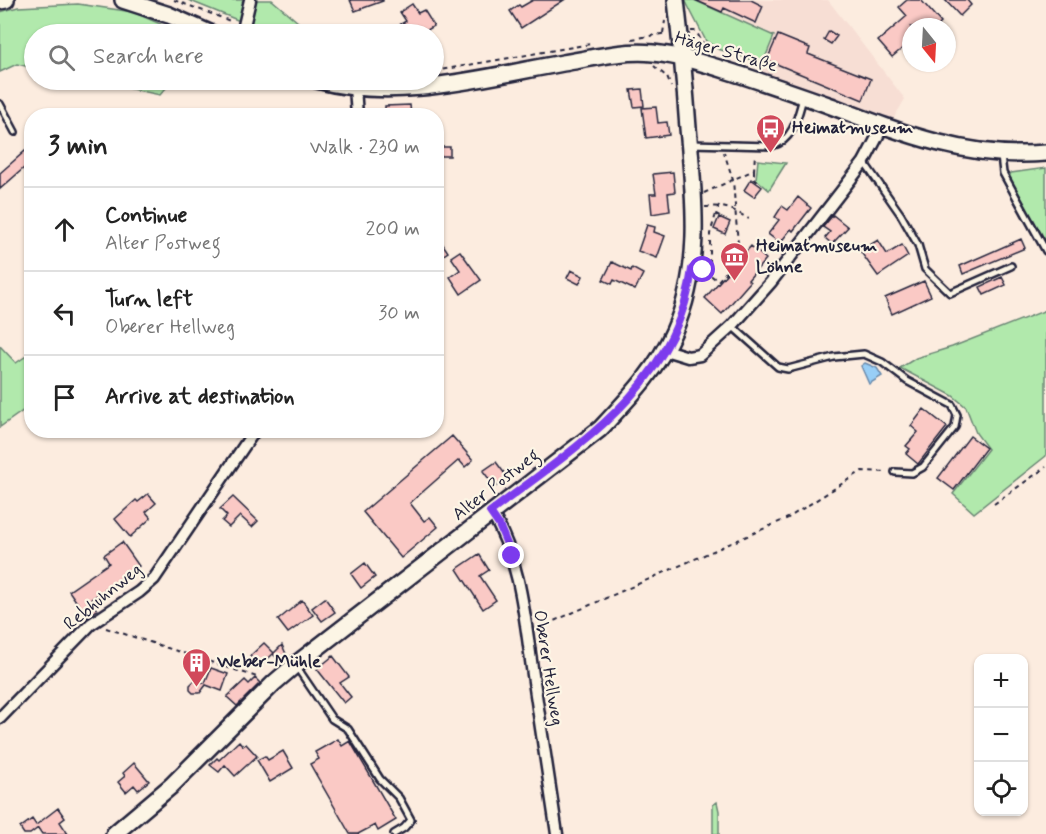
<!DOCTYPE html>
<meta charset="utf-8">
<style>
:root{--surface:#fff;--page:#f6f6f6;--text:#222;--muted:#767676;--line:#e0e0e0}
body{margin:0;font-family:Mynerve,sans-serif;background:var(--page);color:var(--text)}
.controls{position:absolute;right:18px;bottom:18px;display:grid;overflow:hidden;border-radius:12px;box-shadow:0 2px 4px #0004}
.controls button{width:54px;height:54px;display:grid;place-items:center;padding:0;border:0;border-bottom:2px solid var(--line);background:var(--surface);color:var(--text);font:30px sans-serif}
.compass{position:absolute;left:902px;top:18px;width:54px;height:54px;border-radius:50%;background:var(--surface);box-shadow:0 2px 4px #0004;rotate:162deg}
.stop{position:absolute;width:18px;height:18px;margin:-14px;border:4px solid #7c3aed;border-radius:50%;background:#fff}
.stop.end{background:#7c3aed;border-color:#fff;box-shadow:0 2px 6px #0008}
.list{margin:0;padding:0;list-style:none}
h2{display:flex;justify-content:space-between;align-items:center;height:78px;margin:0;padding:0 24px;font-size:26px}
h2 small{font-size:20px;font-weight:400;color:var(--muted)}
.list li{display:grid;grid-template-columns:39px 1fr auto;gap:18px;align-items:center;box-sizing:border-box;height:84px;padding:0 24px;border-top:2px solid var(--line)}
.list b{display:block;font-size:22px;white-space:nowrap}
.list p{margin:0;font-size:20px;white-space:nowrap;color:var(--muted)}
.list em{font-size:20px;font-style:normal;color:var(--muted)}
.icon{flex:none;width:33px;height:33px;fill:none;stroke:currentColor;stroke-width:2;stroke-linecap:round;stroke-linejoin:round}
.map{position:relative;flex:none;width:1046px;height:834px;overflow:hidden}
.search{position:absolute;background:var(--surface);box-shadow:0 2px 4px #0004;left:24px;top:24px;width:420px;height:66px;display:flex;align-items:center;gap:15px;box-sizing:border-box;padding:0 21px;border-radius:33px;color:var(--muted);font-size:22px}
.panel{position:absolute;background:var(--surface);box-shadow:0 2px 4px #0004;left:24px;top:108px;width:420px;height:330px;border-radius:24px}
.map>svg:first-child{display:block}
.built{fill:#f7ded4}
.green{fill:#b1e9ac;stroke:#6a8674;stroke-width:1.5}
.water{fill:#98cef6;stroke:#6989ab;stroke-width:1.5}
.building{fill:#fac9c5;stroke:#22223b;stroke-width:1.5}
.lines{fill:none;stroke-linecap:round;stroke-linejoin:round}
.lane-casing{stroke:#22223b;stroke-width:10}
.street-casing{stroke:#22223b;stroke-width:15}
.secondary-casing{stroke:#22223b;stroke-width:20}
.path{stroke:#22223b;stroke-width:2;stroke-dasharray:4.5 4.5;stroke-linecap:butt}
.lane{stroke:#fcf5e5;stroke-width:5}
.street{stroke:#fcf5e5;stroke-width:10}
.secondary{stroke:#fcf5e5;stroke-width:15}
.route{stroke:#7c3aed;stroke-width:8}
.labels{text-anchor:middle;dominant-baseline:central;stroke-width:4.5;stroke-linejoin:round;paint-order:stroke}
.street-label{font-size:18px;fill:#22223b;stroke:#fcf5e5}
.poi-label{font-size:18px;font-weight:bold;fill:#22223b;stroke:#fcf5e5;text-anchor:start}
</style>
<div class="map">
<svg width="1046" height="834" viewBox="0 0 1046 834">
<rect width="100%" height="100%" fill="#fcecdf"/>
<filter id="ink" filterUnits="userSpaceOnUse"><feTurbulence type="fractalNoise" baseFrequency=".0167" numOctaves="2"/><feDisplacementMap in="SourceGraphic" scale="12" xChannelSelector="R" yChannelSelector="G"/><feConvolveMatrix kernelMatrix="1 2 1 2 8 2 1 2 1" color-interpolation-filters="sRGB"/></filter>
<g filter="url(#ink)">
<!-- built -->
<path class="built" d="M 694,0 L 828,0 L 905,99 L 892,121 L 760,72 L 773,35 Z"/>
<!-- green -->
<path class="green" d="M 188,0 L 272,0 L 312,34 L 272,34 Z
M 685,0 L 694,0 L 774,36 L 763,63 L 718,49 L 706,41 Z
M 78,4 L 133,12 L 183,34 L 34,34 L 34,68 L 17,64 L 0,72 L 0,12 L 18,7 Z
M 89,80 L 173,80 L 160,95 Z
M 758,160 L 786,163 L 769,190 L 756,179 Z
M 1046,168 L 1046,246 L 1009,177 L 1011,173 Z
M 1046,310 L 1046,456 L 974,513 L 953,494 L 988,449 L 976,433 L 966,407 L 953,396 L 900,368 L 916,358 L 952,347 Z
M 0,346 L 16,363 L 32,352 L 31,405 L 0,427 Z
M 717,802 L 719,811 L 719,834 L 713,834 L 713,805 Z"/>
<!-- water -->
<path class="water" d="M 865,363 L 877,368 L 882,376 L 869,384 L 861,366 Z"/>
<!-- building -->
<path class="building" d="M 350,0 L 383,0 L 383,1 L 355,11 Z
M 533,0 L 564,0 L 521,28 L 510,11 L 519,5 L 521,7 Z
M 695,0 L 751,0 L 763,6 L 756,23 L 724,8 L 722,12 Z
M 907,0 L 921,0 L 941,23 L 937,27 L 911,27 L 911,41 L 892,57 L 878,41 L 907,16 L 899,7 Z
M 945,0 L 967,0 L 971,5 L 960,16 Z
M 412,4 L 418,13 L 424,10 L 434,26 L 421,34 L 384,34 L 406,21 L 400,12 Z
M 829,31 L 837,36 L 831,44 L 824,40 Z
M 778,35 L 810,48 L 808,54 L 871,79 L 863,100 L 767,60 Z
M 642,89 L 644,106 L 634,107 L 631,90 Z
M 410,105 L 411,116 L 385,116 L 385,106 Z
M 656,107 L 658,123 L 667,122 L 669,135 L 646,138 L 642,108 Z
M 32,145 L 32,161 L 0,189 L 0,173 Z
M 439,147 L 450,147 L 450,156 L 439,156 Z
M 673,172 L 675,192 L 668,193 L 670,211 L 652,214 L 650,194 L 656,194 L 653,174 Z
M 751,179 L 762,187 L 754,197 L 744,190 Z
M 798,197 L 811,208 L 793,231 L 791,229 L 780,243 L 768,234 L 779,220 L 775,217 L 782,206 L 788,210 Z
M 833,215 L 848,227 L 832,244 L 825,238 L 830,232 L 823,227 Z
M 719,217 L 730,222 L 725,234 L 714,229 Z
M 647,225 L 655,227 L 654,232 L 665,236 L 657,258 L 638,251 Z
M 436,234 L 448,252 L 436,260 Z
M 1021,239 L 1025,248 L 963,274 L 960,266 Z
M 878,240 L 887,254 L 902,245 L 908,256 L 878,276 L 860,251 Z
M 751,246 L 766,259 L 748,280 L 750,282 L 722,314 L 705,298 Z
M 460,251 L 481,280 L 461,294 L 450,277 L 460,270 L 451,257 Z
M 612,262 L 631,271 L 632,268 L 643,274 L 635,290 L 614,280 L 612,284 L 603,280 Z
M 571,270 L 583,276 L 579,284 L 567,278 Z
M 1002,277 L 1006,285 L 984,295 L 980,287 Z
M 924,281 L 931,296 L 892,314 L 885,298 Z
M 924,409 L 947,427 L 918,464 L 906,454 L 910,449 L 906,446 L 918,432 L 911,426 Z
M 452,436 L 473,460 L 465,467 L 459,460 L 410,503 L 424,521 L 430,517 L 438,527 L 401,558 L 363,512 Z
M 970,436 L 986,448 L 954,490 L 938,478 Z
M 496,462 L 508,478 L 495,487 L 483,471 Z
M 148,494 L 156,503 L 146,512 L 151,518 L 130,537 L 115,519 L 136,500 L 138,502 Z
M 233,497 L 258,521 L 252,527 L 240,516 L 229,527 L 222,521 L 227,516 L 220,509 Z
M 122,542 L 139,566 L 90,600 L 97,610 L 87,617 L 69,591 L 109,563 L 104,555 Z
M 479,554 L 489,570 L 480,576 L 496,600 L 483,609 L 457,569 Z
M 365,563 L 375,577 L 361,588 L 351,574 Z
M 325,598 L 335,612 L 322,621 L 312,608 Z
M 302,600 L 313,615 L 288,633 L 278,620 Z
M 264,643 L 274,653 L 282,645 L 287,656 L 281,662 L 273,654 L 260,666 L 250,656 Z
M 333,656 L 349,677 L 340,683 L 351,697 L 344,703 L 317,669 Z
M 211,668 L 228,674 L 222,691 L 206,685 L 200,693 L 193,693 L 190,690 L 190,685 L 194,681 L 205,683 Z
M 255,678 L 260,683 L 237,706 L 227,697 L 245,680 L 249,684 Z
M 338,739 L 342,746 L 350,741 L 396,820 L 378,831 L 375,825 L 358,834 L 350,834 L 310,764 L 319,759 L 315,752 Z
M 239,741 L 243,746 L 246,744 L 257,756 L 235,776 L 225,765 L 219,772 L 210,765 L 217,758 L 219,760 Z
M 283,751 L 293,768 L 270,782 L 257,760 L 265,756 L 268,760 Z
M 134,763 L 149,781 L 138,790 L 134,785 L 126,792 L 118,782 L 125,776 L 123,773 Z
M 58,808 L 65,818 L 60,822 L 68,834 L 42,834 L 38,828 L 30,834 L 24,834 L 20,828 L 32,819 L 36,825 Z"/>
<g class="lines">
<defs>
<path id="lane" d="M 0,104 L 15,132
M 690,144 L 772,146 C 793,141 798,116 803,98
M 1001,156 L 1003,173 L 1046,251
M 864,162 L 901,215 L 918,245 L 925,269 L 950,293 L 1011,266
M 732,326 L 778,367 L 788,369 L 834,357 L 864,354 L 882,362 L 907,381 L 952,405 L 957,415 L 955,427 L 923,467 L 912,473 L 895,472
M 296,666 L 332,719 L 348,729 L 380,779 L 399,798 L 411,820 L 404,828 L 394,834"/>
<path id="street" d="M 242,34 L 250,0
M 355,87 L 357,116
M 665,350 L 688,357 L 700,355 L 732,326 L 771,282 L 864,162 L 883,126
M 491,512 C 521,560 525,620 533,675 C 541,728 549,781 557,834
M 0,718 L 91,624 L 139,592 L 154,579 L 255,430"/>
<path id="secondary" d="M 123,0 L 169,15 L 212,34
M 0,1 L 6,0
M 317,80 C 397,102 484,77 563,63 C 593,58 623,50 653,53 C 683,56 712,66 741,75 C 771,85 801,95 831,106 C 901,133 970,160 1046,153
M 114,834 L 171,786 L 274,683 L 295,665 L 600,429 C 628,399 657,370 674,331 C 703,266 694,196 688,128 C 685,85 681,43 676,0"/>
</defs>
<!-- lane casing -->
<use href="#lane" class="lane-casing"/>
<!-- street casing -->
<use href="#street" class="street-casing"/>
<!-- secondary casing -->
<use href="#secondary" class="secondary-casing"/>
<!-- path -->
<path class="path" d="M 174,0 L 233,22
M 252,30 L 263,34
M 691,31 L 696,31 L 702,42 L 714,53
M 663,33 L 665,21
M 632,39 L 667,33
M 654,66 L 667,77 L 671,87
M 434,71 L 590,44
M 754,170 L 754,179 L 759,183
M 704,193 L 754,170 L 755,153
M 719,205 L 716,214 L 720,216
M 705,207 C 726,205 732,209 749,219
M 704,270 L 718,281 L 739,257 L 733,180 L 724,152
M 708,272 L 710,269 L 710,234 L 716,214
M 994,504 L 1046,467
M 106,628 L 260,678
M 538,628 L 788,518 L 862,471 L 888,472"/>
<!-- lane -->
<use href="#lane" class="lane"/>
<!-- street -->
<use href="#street" class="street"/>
<!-- secondary -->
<use href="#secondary" class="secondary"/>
</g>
</g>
<g class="lines" filter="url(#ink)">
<!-- route -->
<path class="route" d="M 512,556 L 499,525 L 490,512 C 575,448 678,385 692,269 L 703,270"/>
</g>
<!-- icons -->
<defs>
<symbol id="bus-pin" viewBox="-11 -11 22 30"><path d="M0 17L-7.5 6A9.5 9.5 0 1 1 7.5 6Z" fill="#d1495b" stroke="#fcf5e5"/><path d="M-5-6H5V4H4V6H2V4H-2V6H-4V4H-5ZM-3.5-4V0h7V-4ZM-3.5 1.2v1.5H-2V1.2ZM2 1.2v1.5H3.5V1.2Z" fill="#fff"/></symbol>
<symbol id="museum-pin" viewBox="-11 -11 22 30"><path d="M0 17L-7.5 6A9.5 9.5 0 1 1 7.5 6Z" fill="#d1495b" stroke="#fcf5e5"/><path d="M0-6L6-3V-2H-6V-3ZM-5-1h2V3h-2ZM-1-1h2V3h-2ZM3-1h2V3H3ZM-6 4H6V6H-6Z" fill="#fff"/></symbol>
<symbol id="building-pin" viewBox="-11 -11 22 30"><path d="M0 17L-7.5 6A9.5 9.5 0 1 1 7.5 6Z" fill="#d1495b" stroke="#fcf5e5"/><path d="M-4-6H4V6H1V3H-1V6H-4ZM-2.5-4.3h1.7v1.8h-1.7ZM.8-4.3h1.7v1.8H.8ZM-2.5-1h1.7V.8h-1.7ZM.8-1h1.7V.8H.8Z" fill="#fff"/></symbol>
</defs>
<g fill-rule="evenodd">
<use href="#bus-pin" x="754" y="112" width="33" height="45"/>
<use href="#museum-pin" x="718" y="240" width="33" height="45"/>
<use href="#building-pin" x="180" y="646" width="33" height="45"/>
</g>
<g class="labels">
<!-- street labels -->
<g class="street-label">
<text transform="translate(726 52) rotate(16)">Häger Straße</text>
<text transform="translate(496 485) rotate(-38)">Alter Postweg</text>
<text transform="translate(103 597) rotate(-39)">Rebhuhnweg</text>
<text transform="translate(548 668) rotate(81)">Oberer Hellweg</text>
</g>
<!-- poi labels -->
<g class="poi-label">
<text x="792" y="128">Heimatmuseum</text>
<text x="756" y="246">Heimatmuseum<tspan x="756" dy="21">Löhne</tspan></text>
<text x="217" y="662">Weber-Mühle</text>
</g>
</g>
</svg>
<div class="controls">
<button>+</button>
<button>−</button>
<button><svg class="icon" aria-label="locate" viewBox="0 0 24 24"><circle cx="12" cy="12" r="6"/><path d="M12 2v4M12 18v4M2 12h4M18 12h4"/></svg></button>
</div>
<svg class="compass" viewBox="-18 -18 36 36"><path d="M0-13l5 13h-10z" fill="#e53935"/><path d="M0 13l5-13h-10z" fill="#767676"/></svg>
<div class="stop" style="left:703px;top:270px"></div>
<div class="stop end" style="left:512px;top:556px"></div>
<div class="search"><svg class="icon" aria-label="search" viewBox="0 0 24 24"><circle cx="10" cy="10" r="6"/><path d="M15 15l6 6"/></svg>Search here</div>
<section class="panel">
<h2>3 min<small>Walk · 230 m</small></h2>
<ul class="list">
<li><svg class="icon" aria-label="ahead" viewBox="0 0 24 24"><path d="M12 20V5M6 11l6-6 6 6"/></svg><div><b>Continue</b><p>Alter Postweg</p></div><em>200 m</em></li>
<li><svg class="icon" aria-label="left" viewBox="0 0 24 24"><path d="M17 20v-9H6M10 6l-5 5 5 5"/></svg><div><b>Turn left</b><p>Oberer Hellweg</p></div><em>30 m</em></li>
<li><svg class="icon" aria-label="arrive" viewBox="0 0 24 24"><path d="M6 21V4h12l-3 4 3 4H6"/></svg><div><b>Arrive at destination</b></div></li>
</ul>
</section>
</div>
